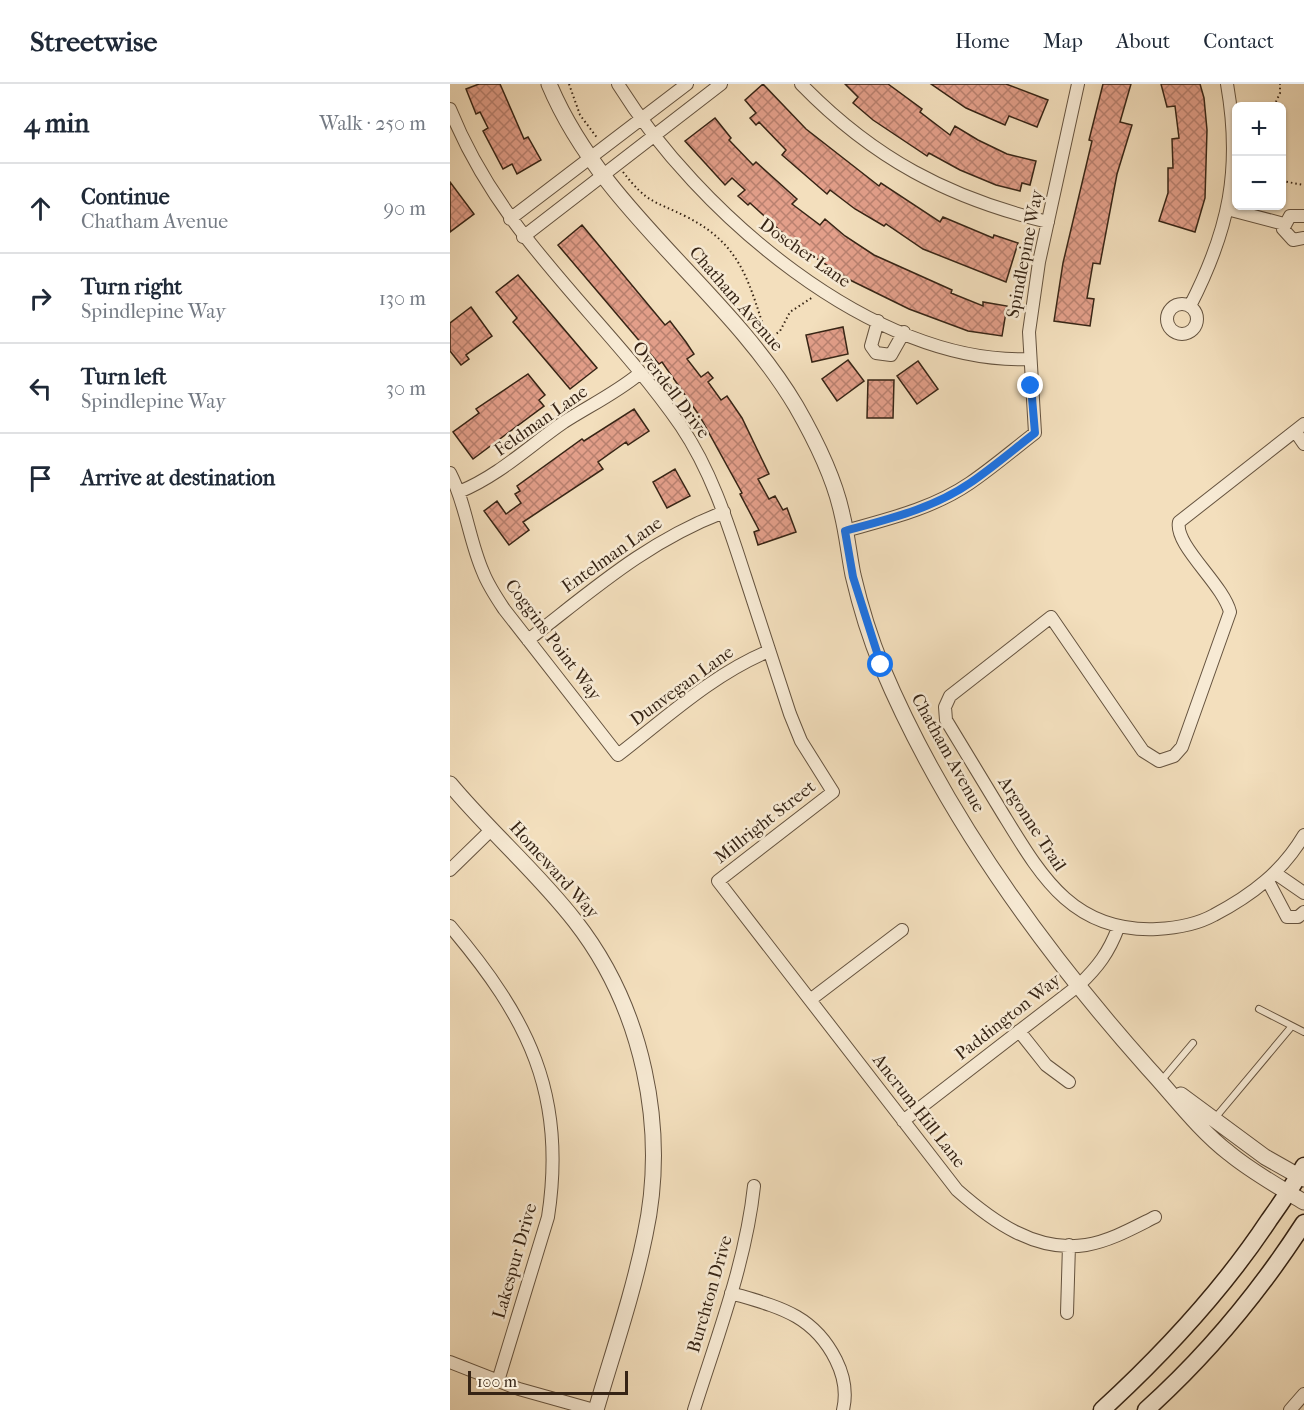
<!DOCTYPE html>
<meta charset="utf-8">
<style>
:root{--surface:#fff;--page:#f2f2f3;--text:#1f2937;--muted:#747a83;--line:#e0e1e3}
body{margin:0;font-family:"IM FELL French Canon",serif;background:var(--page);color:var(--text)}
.controls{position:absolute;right:18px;top:18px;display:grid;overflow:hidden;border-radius:9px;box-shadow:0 2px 4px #0004}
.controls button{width:54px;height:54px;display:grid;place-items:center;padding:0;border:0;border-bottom:2px solid var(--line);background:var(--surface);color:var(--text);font:30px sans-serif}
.scale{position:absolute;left:18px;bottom:15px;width:160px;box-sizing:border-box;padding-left:6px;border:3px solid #362415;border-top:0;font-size:16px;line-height:21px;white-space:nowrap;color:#362415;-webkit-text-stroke:4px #f7ead4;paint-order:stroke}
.stop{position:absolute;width:18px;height:18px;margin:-14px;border:4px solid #1a73e8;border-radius:50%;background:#fff}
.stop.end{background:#1a73e8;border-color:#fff;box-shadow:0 2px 6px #0008}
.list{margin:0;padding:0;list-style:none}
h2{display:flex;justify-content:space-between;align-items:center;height:78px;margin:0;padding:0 24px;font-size:26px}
h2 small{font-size:20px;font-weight:400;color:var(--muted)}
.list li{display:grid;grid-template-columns:39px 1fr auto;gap:18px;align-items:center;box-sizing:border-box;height:90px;padding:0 24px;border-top:2px solid var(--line)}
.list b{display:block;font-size:22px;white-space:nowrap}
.list p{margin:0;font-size:20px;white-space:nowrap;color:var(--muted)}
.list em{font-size:20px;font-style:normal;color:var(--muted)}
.icon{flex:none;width:33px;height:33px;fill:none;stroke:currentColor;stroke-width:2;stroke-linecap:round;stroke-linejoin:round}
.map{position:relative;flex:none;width:854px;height:1326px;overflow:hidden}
header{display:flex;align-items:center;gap:36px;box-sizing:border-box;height:84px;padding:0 30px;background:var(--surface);border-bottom:2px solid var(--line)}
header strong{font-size:28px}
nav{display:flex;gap:33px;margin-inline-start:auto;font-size:21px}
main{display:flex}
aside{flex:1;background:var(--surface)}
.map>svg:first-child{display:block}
.building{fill:url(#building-cross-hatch);stroke:#362415;stroke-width:1.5}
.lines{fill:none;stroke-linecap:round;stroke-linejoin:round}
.service-casing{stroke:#65533f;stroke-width:8}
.minor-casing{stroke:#65533f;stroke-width:14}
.tertiary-casing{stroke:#65533f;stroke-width:17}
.secondary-casing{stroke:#362415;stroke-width:19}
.path{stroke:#362415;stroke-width:2;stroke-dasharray:1.5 3;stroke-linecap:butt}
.service{stroke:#f7ead4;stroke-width:6}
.minor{stroke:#f7ead4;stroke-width:12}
.tertiary{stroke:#f7ead4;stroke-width:15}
.secondary{stroke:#f7ead4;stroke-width:16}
.route{stroke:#1a73e8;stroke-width:8}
.labels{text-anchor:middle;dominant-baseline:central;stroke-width:5;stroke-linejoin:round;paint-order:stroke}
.street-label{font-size:18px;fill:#362415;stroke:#f7ead4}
</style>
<header>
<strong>Streetwise</strong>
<nav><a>Home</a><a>Map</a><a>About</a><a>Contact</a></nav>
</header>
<main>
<aside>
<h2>4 min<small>Walk · 250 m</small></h2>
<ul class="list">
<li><svg class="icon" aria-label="ahead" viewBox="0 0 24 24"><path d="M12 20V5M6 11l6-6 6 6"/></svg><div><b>Continue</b><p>Chatham Avenue</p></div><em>90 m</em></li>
<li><svg class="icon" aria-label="right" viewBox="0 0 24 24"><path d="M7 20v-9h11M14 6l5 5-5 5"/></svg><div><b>Turn right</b><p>Spindlepine Way</p></div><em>130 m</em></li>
<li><svg class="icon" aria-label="left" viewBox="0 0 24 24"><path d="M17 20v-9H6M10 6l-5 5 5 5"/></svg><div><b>Turn left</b><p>Spindlepine Way</p></div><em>30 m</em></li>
<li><svg class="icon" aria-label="arrive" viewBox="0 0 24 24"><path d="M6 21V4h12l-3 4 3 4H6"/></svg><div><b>Arrive at destination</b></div></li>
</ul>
</aside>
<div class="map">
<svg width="854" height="1326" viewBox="0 0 854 1326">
<defs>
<pattern id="building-cross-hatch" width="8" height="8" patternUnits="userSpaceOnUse" patternTransform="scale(1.5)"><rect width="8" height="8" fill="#e39f8a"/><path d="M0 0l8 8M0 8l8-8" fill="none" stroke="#b98170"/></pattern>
</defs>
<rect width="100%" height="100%" fill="#f3dfbd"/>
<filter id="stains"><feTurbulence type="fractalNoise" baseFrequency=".00333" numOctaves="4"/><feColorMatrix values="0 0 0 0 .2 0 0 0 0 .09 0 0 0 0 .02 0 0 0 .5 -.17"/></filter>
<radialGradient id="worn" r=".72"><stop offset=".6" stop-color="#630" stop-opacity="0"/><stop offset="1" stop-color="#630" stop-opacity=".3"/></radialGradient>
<!-- building -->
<path class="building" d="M 29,0 L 50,0 L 74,55 L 78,53 L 91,76 L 67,90 L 62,80 L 53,85 L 33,47 L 38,44 L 30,28 L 26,30 L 16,5 Z
M 313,0 L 356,45 L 429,102 L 431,99 L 490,138 L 493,133 L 543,154 L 544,151 L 568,159 L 556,198 L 473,165 L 436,140 L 434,142 L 405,125 L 380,106 L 377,110 L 332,71 L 336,66 L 309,38 L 306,41 L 300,34 L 306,29 L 295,16 Z
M 395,0 L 438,0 L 472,25 L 470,28 L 500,51 L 505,42 L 528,56 L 557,70 L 586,77 L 580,101 L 572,99 L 570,107 L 546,101 L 510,86 L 479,69 L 477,72 L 423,36 L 403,19 L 408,13 Z
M 481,0 L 556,0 L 598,16 L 587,43 L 559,32 L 555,41 L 516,24 Z
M 653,0 L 681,0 L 670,38 L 682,41 L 667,90 L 650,180 L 643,179 L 637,214 L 644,215 L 640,242 L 604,237 L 613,179 L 642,57 L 639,56 Z
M 711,0 L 750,0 L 754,14 L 757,46 L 755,114 L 745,148 L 709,137 L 718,109 L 718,84 L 723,84 L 722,55 L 729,54 L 725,22 L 717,23 Z
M 265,34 L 281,54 L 279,56 L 303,81 L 306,78 L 347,115 L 342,120 L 370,141 L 375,135 L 395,152 L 424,171 L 502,206 L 501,209 L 533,222 L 533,218 L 557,222 L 552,252 L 518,247 L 459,225 L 402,197 L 347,162 L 300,119 L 298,121 L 288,112 L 295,106 L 282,94 L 275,101 L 235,57 Z
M 0,98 L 24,130 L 0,148 Z
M 132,141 L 215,241 L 220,237 L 236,258 L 244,270 L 237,275 L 251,293 L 258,288 L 263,294 L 258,298 L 271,316 L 277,312 L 292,334 L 319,390 L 308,395 L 319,415 L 325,412 L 333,426 L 337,424 L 346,448 L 308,461 L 304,448 L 309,446 L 290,410 L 292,409 L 249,331 L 212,278 L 209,280 L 108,161 Z
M 68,191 L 147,284 L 120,305 L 63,238 L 67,234 L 46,208 Z
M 21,223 L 42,252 L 16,271 L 19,275 L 11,281 L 0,267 L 0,239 Z
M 393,243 L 398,270 L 362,278 L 356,251 Z
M 398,276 L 414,297 L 387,317 L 372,295 Z
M 468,277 L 488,305 L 467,320 L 447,292 Z
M 78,290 L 95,311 L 89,316 L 94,322 L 23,375 L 3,348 L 29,329 L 26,325 Z
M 418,296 L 444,296 L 443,334 L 417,334 Z
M 184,325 L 199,347 L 178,361 L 176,358 L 148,378 L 153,385 L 73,438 L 79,446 L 59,461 L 34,427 L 47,417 L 56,430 L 71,419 L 65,410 L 70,407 L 67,402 L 132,355 L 134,357 Z
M 225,385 L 240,412 L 217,424 L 203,398 Z"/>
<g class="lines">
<defs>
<path id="service" d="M 809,925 L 854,948
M 711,997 L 743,959
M 765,1034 L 842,942"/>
<path id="minor" d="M 168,0 C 246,126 423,282 580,275
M 351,0 C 423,74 498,114 598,138
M 0,25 C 52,155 154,231 231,342 C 262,388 278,440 295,492 C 310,538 325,584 340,630 L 351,657 L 383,708 L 268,797 L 507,1106 C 542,1137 586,1169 636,1161 C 660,1157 683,1144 705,1133
M 777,125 L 834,140
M 854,132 L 840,132 L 833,145 L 843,156 L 854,154
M 60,135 L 237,0
M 73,153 L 271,0
M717 235a15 15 0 1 1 30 0a15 15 0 1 1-30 0Z
M 740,222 C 779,146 792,85 777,0
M 428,237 L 421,262 L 426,269 L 441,271 L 454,248
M 854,340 L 729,438 C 724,461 773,500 780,528 L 732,663 L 724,672 L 709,677 L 693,667 L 601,533 L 500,612 L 495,623 L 496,636 C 515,667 534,699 553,730 C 591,792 623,849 707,845 C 726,844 746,841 764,831 C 802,811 832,788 854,751
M 845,347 L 854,360
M 0,389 C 16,420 19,456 33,488 C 38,501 46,513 54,525 L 168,671 C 216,634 263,590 319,567
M 9,408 C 50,391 79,362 114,338 C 139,322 166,309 189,290
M 395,447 C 438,435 482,425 520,399 C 542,384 563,366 585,349 L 579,248 L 589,178 L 628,0
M 78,556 C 144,505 196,458 274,428
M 0,786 L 41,746
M 825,789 L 854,809
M 818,797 L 837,833 L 848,833 L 854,828
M 0,842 C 78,934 117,1010 98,1133 L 48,1297
M 360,916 L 452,846
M 569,947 L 596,981 L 619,998
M 453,1037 L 629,901 C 648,883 659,868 668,844
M 281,1209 C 328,1223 363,1230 386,1276 C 394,1292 397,1309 393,1326
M 617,1229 L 619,1161
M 0,1278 L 69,1305 L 144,1326
M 244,1326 C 267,1253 296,1178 304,1102
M 840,1326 L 854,1310"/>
<path id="tertiary" d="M 99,0 C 152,127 277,206 346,322 C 365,355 384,392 392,430 C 397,450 399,471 403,491 C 410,521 420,554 432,583 C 494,730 592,865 698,984 C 724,1012 748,1045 779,1069 C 802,1088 829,1103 854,1118
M 0,700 C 40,748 87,788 125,837 C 193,924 218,1044 195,1151 C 183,1210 163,1268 146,1326
M 731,1011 L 815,1073 L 854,1095"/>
<path id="secondary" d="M 652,1326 C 714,1269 772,1207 819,1136 C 831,1119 844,1101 854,1082
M 696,1326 C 756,1272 810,1207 854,1139"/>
</defs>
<!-- service casing -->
<use href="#service" class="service-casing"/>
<!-- minor casing -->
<use href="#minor" class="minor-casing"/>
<!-- tertiary casing -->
<use href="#tertiary" class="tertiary-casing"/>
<!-- secondary casing -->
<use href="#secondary" class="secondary-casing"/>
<!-- path -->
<path class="path" d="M 119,0 L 130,31 L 148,55
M 824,22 L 830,9 L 830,0
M 173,88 C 198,120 203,116 237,133 C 294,162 299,201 318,256 L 330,247 L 340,228 L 363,213
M 832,97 L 854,101"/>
<!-- service -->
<use href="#service" class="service"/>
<!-- minor -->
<use href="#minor" class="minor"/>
<!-- tertiary -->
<use href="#tertiary" class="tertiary"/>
<!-- secondary -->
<use href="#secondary" class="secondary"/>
</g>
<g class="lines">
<!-- route -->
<path class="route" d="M 431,581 L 403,493 L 395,447 C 438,435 482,425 520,399 C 542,384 563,366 585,349 L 581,302"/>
</g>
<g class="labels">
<!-- street labels -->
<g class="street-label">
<text transform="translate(355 169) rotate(35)">Doscher Lane</text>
<text transform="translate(575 170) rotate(-79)">Spindlepine Way</text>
<text transform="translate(286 215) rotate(49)">Chatham Avenue</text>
<text transform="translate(221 306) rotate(53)">Overdell Drive</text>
<text transform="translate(91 337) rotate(-35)">Feldman Lane</text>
<text transform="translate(162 471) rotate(-35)">Entelman Lane</text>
<text transform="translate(103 556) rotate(53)">Coggins Point Way</text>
<text transform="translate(232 602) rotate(-36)">Dunvegan Lane</text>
<text transform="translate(498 669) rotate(61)">Chatham Avenue</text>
<text transform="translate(315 738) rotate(-38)">Millright Street</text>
<text transform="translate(582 740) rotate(57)">Argonne Trail</text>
<text transform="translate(104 786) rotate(48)">Homeward Way</text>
<text transform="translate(558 933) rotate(-38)">Paddington Way</text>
<text transform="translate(469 1027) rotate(52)">Ancrum Hill Lane</text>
<text transform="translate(65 1177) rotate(-74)">Lakespur Drive</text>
<text transform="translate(260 1210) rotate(-74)">Burchton Drive</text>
</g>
</g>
<rect width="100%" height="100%" filter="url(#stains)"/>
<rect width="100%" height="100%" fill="url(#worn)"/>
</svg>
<div class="controls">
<button>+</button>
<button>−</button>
</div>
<div class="scale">100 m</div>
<div class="stop" style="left:431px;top:581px"></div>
<div class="stop end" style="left:581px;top:302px"></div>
</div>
</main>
